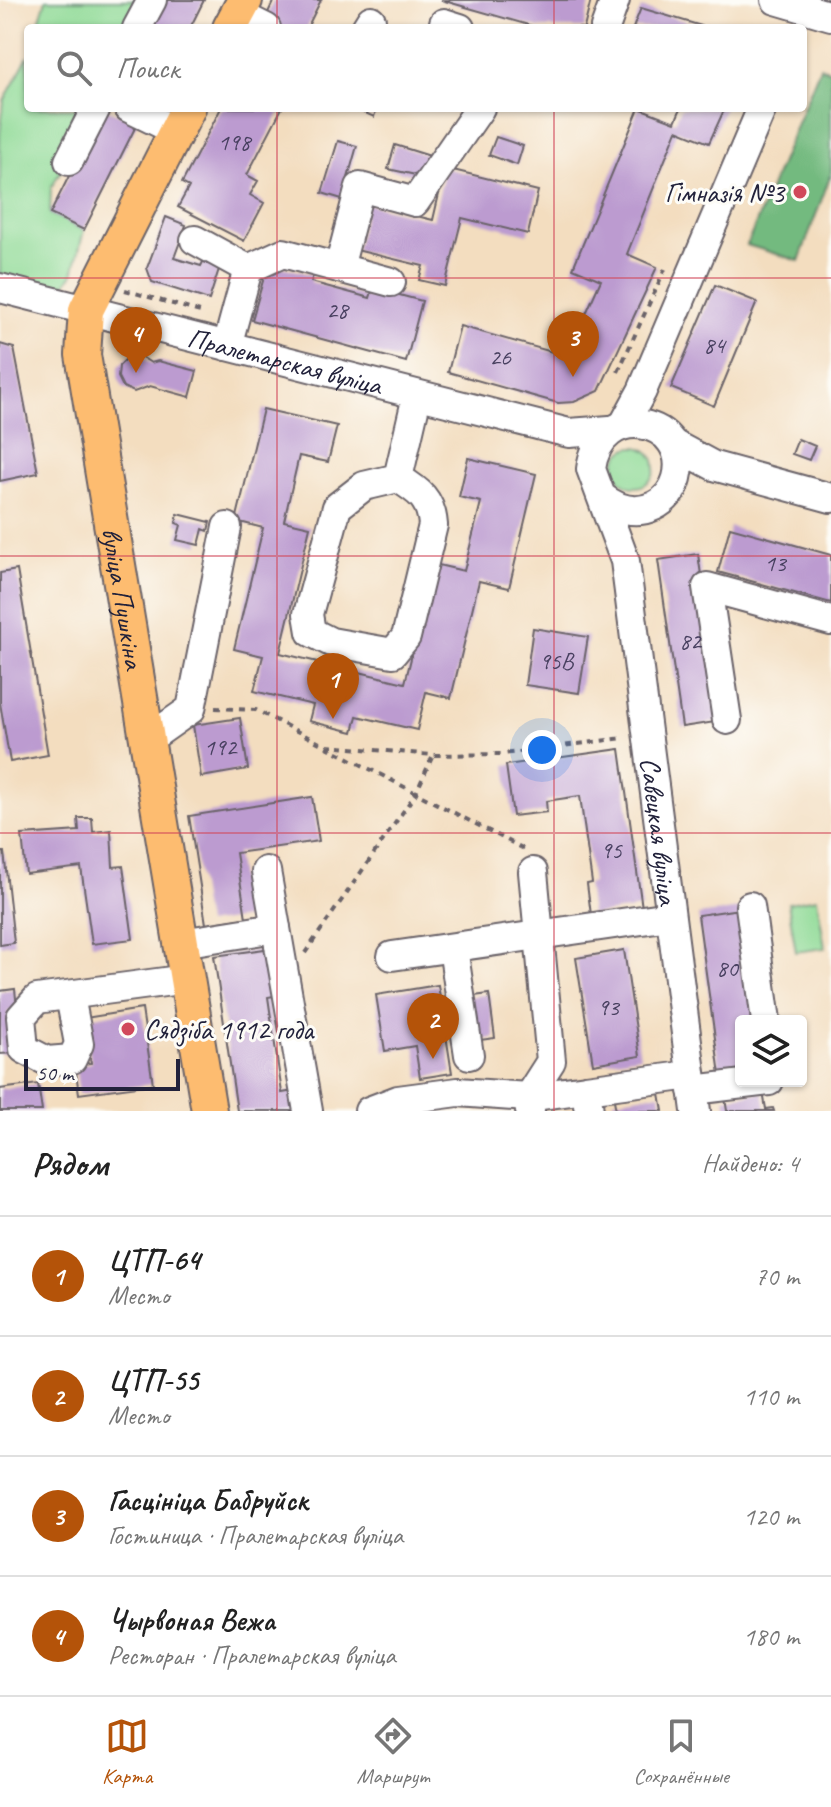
<!DOCTYPE html>
<html lang="ru">
<meta charset="utf-8">
<style>
:root{--surface:#fff;--page:#f6f6f6;--text:#222;--muted:#767676;--line:#e0e0e0;--accent:#b45309}
body{margin:0;font-family:Caveat,sans-serif;background:var(--page);color:var(--text)}
.controls{position:absolute;right:24px;bottom:24px;display:grid;overflow:hidden;border-radius:8px;box-shadow:0 2px 6px #0004}
.controls button{width:72px;height:72px;display:grid;place-items:center;padding:0;border:0;border-bottom:2px solid var(--line);background:var(--surface);color:var(--text);font:40px sans-serif}
.scale{position:absolute;left:24px;bottom:20px;width:156px;box-sizing:border-box;padding-left:8px;border:4px solid #22223b;border-top:0;font-size:22px;line-height:28px;white-space:nowrap;color:#22223b;-webkit-text-stroke:6px #fdfcf7;paint-order:stroke}
.you{position:absolute;left:542px;top:750px;width:28px;height:28px;margin:-20px;border:6px solid #fff;border-radius:50%;background:#1a73e8;box-shadow:0 0 0 12px #1a73e833}
.badge{display:grid;place-items:center;width:52px;height:52px;border-radius:50%;background:var(--accent);color:#fff;font-size:26px;font-weight:700}
.pin{position:absolute;translate:-50% -66px;filter:drop-shadow(0 2px 4px #0008)}
.pin::after{content:'';position:absolute;top:42px;width:28px;height:24px;background:inherit;clip-path:polygon(0 0,100% 0,50% 100%)}
.list{margin:0;padding:0;list-style:none}
h2{display:flex;justify-content:space-between;align-items:center;height:104px;margin:0;padding:0 32px;font-size:34px}
h2 small{font-size:26px;font-weight:400;color:var(--muted)}
.list li{display:grid;grid-template-columns:52px 1fr auto;gap:24px;align-items:center;box-sizing:border-box;height:120px;padding:0 32px;border-top:2px solid var(--line)}
.list b{display:block;font-size:30px;white-space:nowrap}
.list p{margin:0;font-size:26px;white-space:nowrap;color:var(--muted)}
.list em{font-size:26px;font-style:normal;color:var(--muted)}
.icon{flex:none;width:44px;height:44px;fill:none;stroke:currentColor;stroke-width:2;stroke-linecap:round;stroke-linejoin:round}
.map{position:relative;flex:none;width:831px;height:1111px;overflow:hidden}
.search{position:absolute;background:var(--surface);box-shadow:0 2px 6px #0004;left:24px;right:24px;top:24px;height:88px;display:flex;align-items:center;gap:20px;box-sizing:border-box;padding:0 28px;border-radius:8px;color:var(--muted);font-size:30px}
.sheet{height:584px;background:var(--surface)}
nav{display:flex;justify-content:space-around;align-items:center;box-sizing:border-box;height:112px;border-top:2px solid var(--line);background:var(--surface);font-size:22px;color:var(--muted)}
nav a{display:grid;justify-items:center;gap:4px}
nav .on{color:var(--accent)}
.map>svg:first-child{display:block}
.green{fill:#8fda96;stroke:#587e68;stroke-width:2}
.forest{fill:#73ba7f;stroke:#4a6e5d;stroke-width:2}
.building{fill:#bc9bd0}
.lines{fill:none;stroke-linecap:round;stroke-linejoin:round}
.minor-casing{stroke:#6b6369;stroke-width:32}
.major-casing{stroke:#6b6369;stroke-width:38}
.path{stroke:#6b6369;stroke-width:4;stroke-dasharray:6 6;stroke-linecap:butt}
.minor{stroke:#fff;stroke-width:28}
.major{stroke:#fdbc6f;stroke-width:34}
.grid{fill:none;stroke:#d1495b;stroke-width:2;stroke-opacity:0.55}
.poi-dot{fill:#d1495b;stroke:#fdfcf7;stroke-width:3}
.labels{text-anchor:middle;dominant-baseline:central;stroke-width:6;stroke-linejoin:round;paint-order:stroke}
.number-label{font-size:24px;fill:#484060}
.poi-label{font-size:28px;fill:#22223b;stroke:#fdfcf7;text-anchor:end}
.street-label{font-size:28px;fill:#22223b;stroke:#fdfcf7}
</style>
<div class="map">
<svg width="831" height="1111" viewBox="0 0 831 1111">
<rect width="100%" height="100%" fill="#fdfcf7"/>
<filter id="ink" filterUnits="userSpaceOnUse"><feTurbulence type="fractalNoise" baseFrequency=".0125" numOctaves="2"/><feDisplacementMap in="SourceGraphic" scale="16" xChannelSelector="R" yChannelSelector="G"/><feConvolveMatrix kernelMatrix="1 2 1 2 8 2 1 2 1" color-interpolation-filters="sRGB"/></filter>
<filter id="wash" filterUnits="userSpaceOnUse"><feTurbulence type="fractalNoise" baseFrequency=".006" numOctaves="4" result="noise"/><feDisplacementMap in="SourceGraphic" scale="32" xChannelSelector="R" yChannelSelector="G"/><feGaussianBlur stdDeviation="1.8" result="paint"/><feColorMatrix in="noise" values="0 0 0 0 0 0 0 0 0 0 0 0 0 0 0 0 0 1.4 0 .05"/><feComposite in="paint" operator="in"/></filter>
<g filter="url(#wash)">
<rect width="100%" height="100%" fill="#f3ddbf"/>
<!-- green -->
<path class="green" d="M 46,0 L 152,0 L 137,28 L 100,28 L 90,23 L 87,28 L 37,28 Z
M 28,56 L 28,108 L 96,108 L 51,188 L 50,214 L 84,230 L 73,274 L 52,301 L 0,288 L 0,134 L 4,101 Z
M615 467a20 20 0 1 1 40 0a20 20 0 1 1-40 0Z
M 817,898 L 825,948 L 796,952 L 788,903 Z"/>
<!-- forest -->
<path class="forest" d="M 820,67 L 831,71 L 831,174 L 799,261 L 747,245 Z"/>
<g id="blocks">
<!-- building -->
<path class="building" d="M 162,0 L 204,0 L 190,28 L 148,28 Z
M 274,0 L 321,0 L 307,28 L 277,28 L 264,21 Z
M 441,0 L 591,0 L 584,28 L 539,28 Z
M 641,8 L 705,27 L 705,28 L 633,28 Z
M 103,108 L 138,122 L 84,230 L 50,214 Z
M 221,108 L 282,108 L 247,175 L 258,181 L 250,195 L 264,203 L 244,241 L 178,207 L 189,187 L 182,183 Z
M 354,108 L 377,108 L 374,117 Z
M 639,108 L 675,122 L 681,108 L 725,108 L 709,143 L 677,130 L 627,254 L 657,267 L 599,391 L 574,402 L 558,403 L 448,372 L 460,326 L 559,354 L 571,347 L 601,280 L 573,268 Z
M 496,137 L 523,146 L 517,165 L 489,155 Z
M 338,141 L 357,146 L 342,199 L 322,193 Z
M 395,145 L 430,156 L 425,177 L 388,169 Z
M 445,168 L 538,191 L 528,234 L 462,218 L 445,286 L 419,280 L 423,266 L 356,250 L 367,204 L 433,220 Z
M 166,217 L 186,225 L 174,258 L 201,266 L 204,260 L 220,266 L 209,300 L 152,282 L 147,268 Z
M 268,263 L 313,275 L 311,282 L 370,298 L 373,288 L 422,301 L 406,362 L 252,320 Z
M 715,285 L 757,302 L 714,406 L 671,388 Z
M 0,344 L 14,348 L 38,473 L 0,481 Z
M 140,356 L 151,363 L 158,361 L 197,371 L 190,397 L 150,386 L 134,392 L 123,387 L 118,377 L 119,366 L 128,357 Z
M 263,409 L 337,426 L 328,462 L 299,456 L 284,521 L 310,527 L 280,653 L 405,683 L 434,564 L 464,571 L 481,502 L 459,497 L 468,458 L 536,474 L 509,588 L 479,581 L 451,698 L 426,692 L 417,730 L 357,716 L 353,732 L 309,721 L 313,705 L 254,691 L 263,656 L 234,649 L 263,528 L 236,521 Z
M 798,439 L 815,446 L 809,460 L 792,454 Z
M 178,514 L 210,522 L 208,531 L 203,529 L 199,545 L 177,540 L 181,525 L 176,523 Z
M 730,527 L 831,555 L 831,603 L 718,572 Z
M 698,554 L 722,721 L 682,727 L 658,560 Z
M 17,570 L 48,755 L 10,762 L 0,703 L 0,573 Z
M 533,628 L 588,637 L 579,693 L 525,685 Z
M 240,718 L 248,769 L 201,777 L 193,725 Z
M 620,749 L 642,908 L 591,915 L 587,884 L 592,883 L 580,796 L 546,801 L 547,812 L 513,816 L 506,765 Z
M 312,797 L 319,841 L 236,853 L 246,918 L 206,924 L 189,816 Z
M 78,818 L 92,818 L 93,832 L 111,830 L 113,867 L 123,866 L 133,939 L 92,944 L 81,867 L 26,874 L 22,835 L 79,831 Z
M 0,852 L 4,852 L 14,943 L 0,945 Z
M 740,909 L 756,1021 L 741,1021 L 741,1079 L 721,1082 L 698,915 Z
M 272,948 L 279,995 L 268,997 L 282,1093 L 294,1091 L 297,1111 L 237,1111 L 214,956 Z
M 624,950 L 640,1056 L 593,1064 L 576,958 Z
M 438,985 L 452,1073 L 420,1078 L 415,1046 L 385,1051 L 376,995 Z
M 15,989 L 17,1009 L 8,1011 L 14,1053 L 0,1054 L 0,991 Z
M 489,994 L 495,1038 L 473,1041 L 467,997 Z
M 142,1009 L 153,1084 L 79,1094 L 75,1065 L 91,1063 L 85,1018 Z
M 38,1084 L 42,1111 L 0,1111 L 0,1089 Z
M 763,1092 L 766,1109 L 773,1108 L 774,1111 L 727,1111 L 725,1098 Z
M 660,1093 L 663,1111 L 616,1111 L 614,1100 Z"/>
</g>
</g>
<g filter="url(#ink)">
<use href="#blocks" fill-opacity="0" stroke="#6b6369" stroke-width="2"/>
<g class="lines">
<defs>
<g id="minor">
<path d="M 776,0 L 831,16"/>
<path d="M 238,14 L 266,28"/>
<path d="M 444,23 L 460,28"/>
<path d="M 137,28 L 152,0"/>
<path d="M 366,28 L 371,20"/>
<path d="M 605,28 L 615,0"/>
<path d="M 129,108 L 176,131"/>
<path d="M 69,161 L 96,108"/>
<path d="M 195,240 L 248,269"/>
<path d="M 339,268 L 360,187 L 415,202 L 480,108"/>
<path id="s1" d="M 0,288 L 569,433 L 610,430"/>
<path d="M 227,346 L 248,269 L 283,253 L 391,282"/>
<path d="M 624,424 L 642,391 L 762,108"/>
<path d="M 673,444 L 714,466 L 831,498"/>
<path d="M 398,478 C 419,491 431,499 433,525 L 406,637 L 393,653 L 331,642 L 311,632 L 308,614 L 337,507 L 364,486 L 398,478 L 417,396"/>
<path id="s2" d="M 602,497 C 617,509 635,515 654,506 C 665,501 674,490 677,478 C 692,419 600,398 591,469 L 625,561 L 696,1111"/>
<path d="M 727,720 L 707,587 L 831,621"/>
<path d="M 147,740 L 191,709 L 227,527"/>
<path d="M 266,871 L 308,1111"/>
<path d="M 750,906 L 766,1021"/>
<path d="M 181,943 L 276,928"/>
<path d="M 453,948 L 469,1055"/>
<path d="M 392,956 L 670,916"/>
<path d="M 70,996 L 79,1044 L 72,1059 L 47,1061 L 24,1049 L 21,1017 L 37,999 L 187,979"/>
<path d="M 693,1090 L 769,1081"/>
<path d="M 369,1111 L 398,1100 L 458,1092 L 528,1097 L 586,1089"/>
<path d="M 530,1111 L 528,1097 L 551,1061 L 533,872"/>
<path d="M 589,1111 L 586,1089 L 691,1075"/>
</g>
<g id="major">
<path d="M 230,28 L 245,0"/>
<path id="s3" d="M 188,108 L 86,310 L 83,355 L 209,1111"/>
</g>
</defs>
<!-- minor casing -->
<use href="#minor" class="minor-casing"/>
<!-- major casing -->
<use href="#major" class="major-casing"/>
<!-- path -->
<path class="path" d="M 125,290 L 200,312
M 618,372 L 665,269
M 215,708 L 256,710 L 524,849
M 327,746 L 433,755 L 503,754 L 623,738
M 305,953 L 416,793 L 433,755"/>
<!-- minor -->
<use href="#minor" class="minor"/>
<!-- major -->
<use href="#major" class="major"/>
</g>
</g>
<!-- grid -->
<path class="grid" d="M 277,0 L 277,28M 554,0 L 554,28M 277,108 L 277,1111M 554,108 L 554,1111M 0,278 L 831,278M 0,556 L 831,556M 0,833 L 831,833"/>
<!-- markers -->
<g class="poi-dot">
<circle cx="800" cy="192" r="8"/>
<circle cx="128" cy="1029" r="8"/>
</g>
<g class="labels">
<!-- number labels -->
<g class="number-label">
<text x="234" y="142">198</text>
<text x="337" y="310">28</text>
<text x="714" y="345">84</text>
<text x="500" y="357">26</text>
<text x="775" y="563">13</text>
<text x="690" y="641">82</text>
<text x="556" y="661">95В</text>
<text x="220" y="747">192</text>
<text x="611" y="850">95</text>
<text x="727" y="968">80</text>
<text x="608" y="1007">93</text>
</g>
<!-- poi labels -->
<g class="poi-label">
<text x="784" y="192">Гімназія №3</text>
<text x="144" y="1029" text-anchor="start">Сядзіба 1912 года</text>
</g>
<!-- street labels -->
<g class="street-label">
<text stroke="none"><textPath href="#s1" startOffset="294">Пралетарская вуліца</textPath></text>
<text stroke="none"><textPath href="#s3" startOffset="518">вуліца Пушкіна</textPath></text>
<text stroke="none"><textPath href="#s2" startOffset="612">Савецкая вуліца</textPath></text>
</g>
</g>
</svg>
<div class="controls">
<button><svg class="icon" aria-label="layers" viewBox="0 0 24 24"><path d="M12 4l9 5-9 5-9-5zM3 14l9 5 9-5"/></svg></button>
</div>
<div class="scale">50 m</div>
<div class="you"></div>
<div class="pin badge" style="left:333px;top:719px">1</div>
<div class="pin badge" style="left:433px;top:1059px">2</div>
<div class="pin badge" style="left:573px;top:377px">3</div>
<div class="pin badge" style="left:136px;top:373px">4</div>
<div class="search"><svg class="icon" aria-label="search" viewBox="0 0 24 24"><circle cx="10" cy="10" r="6"/><path d="M15 15l6 6"/></svg>Поиск</div>
</div>
<section class="sheet">
<h2>Рядом<small>Найдено: 4</small></h2>
<ul class="list">
<li><span class="badge">1</span><div><b>ЦТП-64</b><p>Место</p></div><em>70 m</em></li>
<li><span class="badge">2</span><div><b>ЦТП-55</b><p>Место</p></div><em>110 m</em></li>
<li><span class="badge">3</span><div><b>Гасцініца Бабруйск</b><p>Гостиница · Пралетарская вуліца</p></div><em>120 m</em></li>
<li><span class="badge">4</span><div><b>Чырвоная Вежа</b><p>Ресторан · Пралетарская вуліца</p></div><em>180 m</em></li>
</ul>
</section>
<nav>
<a class="on"><svg class="icon" aria-label="map" viewBox="0 0 24 24"><path d="M3 6l6-2 6 2 6-2v14l-6 2-6-2-6 2zM9 4v14M15 6v14"/></svg>Карта</a>
<a><svg class="icon" aria-label="directions" viewBox="0 0 24 24"><path d="M12 3l9 9-9 9-9-9zM9 14v-3h6M13 9l2 2-2 2"/></svg>Маршрут</a>
<a><svg class="icon" aria-label="saved" viewBox="0 0 24 24"><path d="M7 4h10v16l-5-4-5 4z"/></svg>Сохранённые</a>
</nav>
